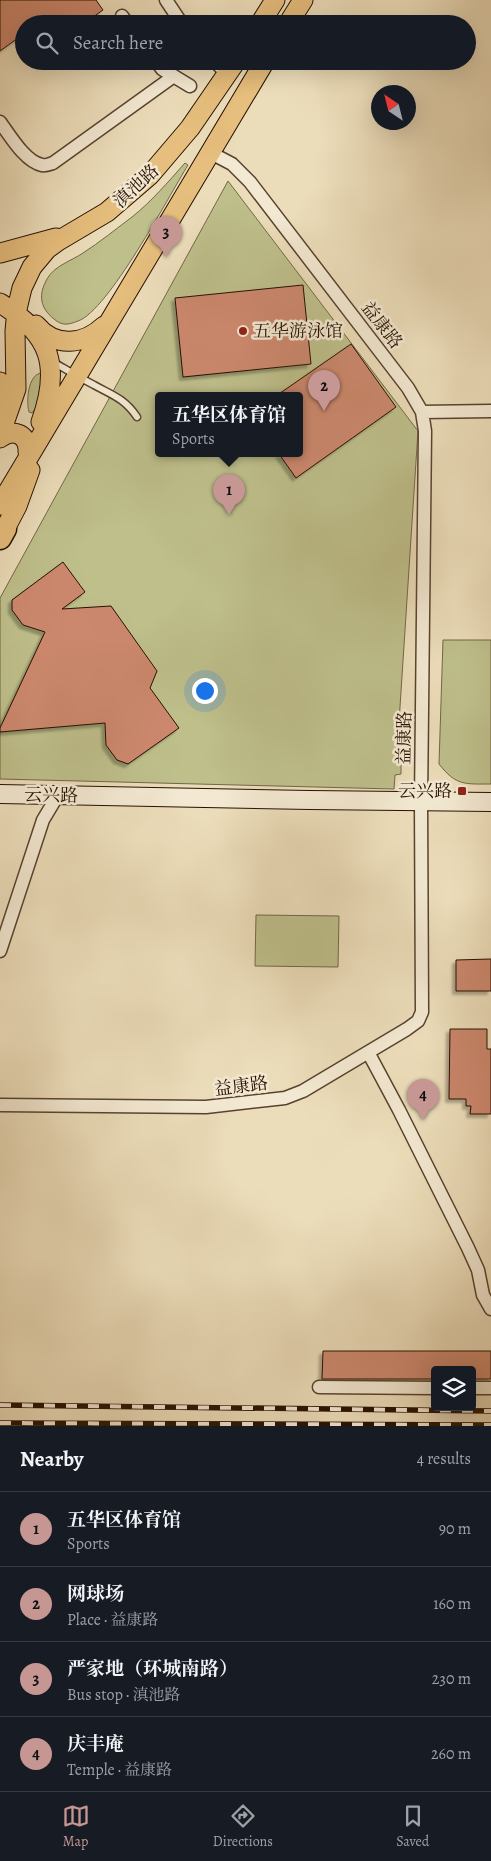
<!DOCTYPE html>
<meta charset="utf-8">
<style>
:root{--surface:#171b24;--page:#242831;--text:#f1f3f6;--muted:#9ea1a6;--line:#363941;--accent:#c59692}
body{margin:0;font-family:Alegreya,"Noto Serif SC",serif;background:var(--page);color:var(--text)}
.controls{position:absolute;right:15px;bottom:15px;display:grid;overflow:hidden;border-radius:5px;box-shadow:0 5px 20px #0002}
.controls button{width:45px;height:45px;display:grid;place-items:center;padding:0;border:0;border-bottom:1px solid var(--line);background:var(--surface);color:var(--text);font:25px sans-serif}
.compass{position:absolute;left:371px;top:85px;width:45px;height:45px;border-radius:50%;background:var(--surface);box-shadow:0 5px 20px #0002;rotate:325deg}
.you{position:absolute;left:204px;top:690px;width:18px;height:18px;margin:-12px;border:4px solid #fff;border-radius:50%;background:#1a73e8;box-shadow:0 0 0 8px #1a73e833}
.badge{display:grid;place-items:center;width:32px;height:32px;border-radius:50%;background:var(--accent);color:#111;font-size:16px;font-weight:700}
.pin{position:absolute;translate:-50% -41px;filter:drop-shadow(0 1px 2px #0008)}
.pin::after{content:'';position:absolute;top:26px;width:18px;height:15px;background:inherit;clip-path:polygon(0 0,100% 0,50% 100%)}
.popup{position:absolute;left:155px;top:392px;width:148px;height:65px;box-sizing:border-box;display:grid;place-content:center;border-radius:5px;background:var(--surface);filter:drop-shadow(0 1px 4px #0005);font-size:16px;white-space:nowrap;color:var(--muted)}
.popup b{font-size:19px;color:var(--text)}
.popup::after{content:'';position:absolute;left:50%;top:100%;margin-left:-10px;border:10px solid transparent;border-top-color:var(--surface)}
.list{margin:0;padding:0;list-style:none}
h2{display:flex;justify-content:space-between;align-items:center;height:65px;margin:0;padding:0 20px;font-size:21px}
h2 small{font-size:16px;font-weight:400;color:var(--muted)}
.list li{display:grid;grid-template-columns:32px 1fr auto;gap:15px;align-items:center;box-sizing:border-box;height:75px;padding:0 20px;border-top:1px solid var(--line)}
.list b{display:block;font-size:19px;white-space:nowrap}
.list p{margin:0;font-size:16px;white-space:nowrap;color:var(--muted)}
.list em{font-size:16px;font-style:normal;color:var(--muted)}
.icon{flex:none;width:28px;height:28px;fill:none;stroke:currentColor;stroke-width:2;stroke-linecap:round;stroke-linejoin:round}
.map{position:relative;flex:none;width:491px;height:1426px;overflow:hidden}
.search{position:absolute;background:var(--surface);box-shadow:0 5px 20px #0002;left:15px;right:15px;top:15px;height:55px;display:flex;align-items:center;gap:12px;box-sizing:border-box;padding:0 18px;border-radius:28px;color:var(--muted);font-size:19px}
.sheet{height:365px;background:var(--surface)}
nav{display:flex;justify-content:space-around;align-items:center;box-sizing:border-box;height:70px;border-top:1px solid var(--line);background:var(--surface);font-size:14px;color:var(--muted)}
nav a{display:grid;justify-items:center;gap:2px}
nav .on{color:var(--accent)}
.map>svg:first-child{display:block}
.green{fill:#bebf8b;stroke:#726746;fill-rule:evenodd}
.building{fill:#cc886e;stroke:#260f01;filter:url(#shadow)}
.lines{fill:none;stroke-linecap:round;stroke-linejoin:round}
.lane-casing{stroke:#58422f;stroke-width:9}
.street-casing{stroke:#58422f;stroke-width:15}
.secondary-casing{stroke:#260f01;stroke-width:20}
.primary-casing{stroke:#260f01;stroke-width:21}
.highway-casing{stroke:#260f01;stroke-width:25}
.lane{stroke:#f3e9d2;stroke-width:6}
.street{stroke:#f3e9d2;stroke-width:12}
.secondary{stroke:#f3e9d2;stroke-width:18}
.primary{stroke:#e6be7d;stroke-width:19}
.highway{stroke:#e6be7d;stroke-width:22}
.rail-casing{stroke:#260f01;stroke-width:5.5}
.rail{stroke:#f3e9d2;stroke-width:4;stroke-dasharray:11;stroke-linecap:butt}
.poi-dot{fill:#8f2418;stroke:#f3e9d2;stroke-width:2}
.labels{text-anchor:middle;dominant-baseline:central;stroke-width:5;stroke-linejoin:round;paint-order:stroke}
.street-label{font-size:18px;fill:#260f01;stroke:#f3e9d2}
.poi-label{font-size:18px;fill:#260f01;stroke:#f3e9d2;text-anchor:start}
</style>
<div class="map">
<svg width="491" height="1426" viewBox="0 0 491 1426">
<defs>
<filter id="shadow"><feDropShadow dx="-3.5" dy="3.5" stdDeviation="1" flood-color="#0004"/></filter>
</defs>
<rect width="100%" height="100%" fill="#ecddba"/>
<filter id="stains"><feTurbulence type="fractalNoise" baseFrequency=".004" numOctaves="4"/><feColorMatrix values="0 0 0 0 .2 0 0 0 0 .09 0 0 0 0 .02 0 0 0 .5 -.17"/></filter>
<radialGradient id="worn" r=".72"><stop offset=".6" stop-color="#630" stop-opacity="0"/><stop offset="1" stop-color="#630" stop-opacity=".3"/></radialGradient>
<!-- green -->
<path class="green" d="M 185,163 L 188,165 C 169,196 108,311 78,321 C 68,325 62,326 54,319 C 40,308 38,295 47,279 C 54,266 71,261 83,253 C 100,242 116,229 132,217 C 152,201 168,182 185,163 Z
M 228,181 L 418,431 L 399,722 L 401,722 L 401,774 L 395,775 L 394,789 L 0,779 L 0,598 ZM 159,396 L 299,396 L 299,454 L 159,454 Z
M 41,373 L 44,377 L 36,408 L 32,413 L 29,412 C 26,401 28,375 41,373 Z
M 443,640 L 491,640 L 491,784 C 465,784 456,786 439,764 Z
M 256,915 L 339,916 L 338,967 L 255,966 Z"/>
<!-- building -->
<path class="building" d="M 0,0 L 96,0 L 103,10 L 83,24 L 24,24 L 24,46 L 18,38 L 0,51 Z
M 303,285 L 311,364 L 183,377 L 175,298 Z
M 351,344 L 396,407 L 296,478 L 279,454 L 299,454 L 299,396 L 276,396 Z
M 63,562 L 85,592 L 62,609 L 111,606 L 157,671 L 150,688 L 179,728 L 128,764 L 117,760 L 106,745 L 105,723 L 0,732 L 0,728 L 45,632 L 23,625 L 12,610 L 12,600 Z
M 491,959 L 491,991 L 456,991 L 456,960 Z
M 450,1029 L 487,1029 L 487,1049 L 491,1049 L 491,1114 L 470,1114 L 471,1106 L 466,1106 L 466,1099 L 449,1099 Z
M 323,1351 L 491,1351 L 491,1379 L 472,1379 L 472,1370 L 435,1370 L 435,1379 L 322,1379 Z"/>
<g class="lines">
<defs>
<path id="lane" d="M 53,362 C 67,370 80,378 94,385 C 112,395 124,398 137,417"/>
<path id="street" d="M 166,0 L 182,24
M 122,16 L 128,24
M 156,61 L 162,69 L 190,86
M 214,61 L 228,74
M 0,122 C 9,134 25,162 42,165 C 45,166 50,164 53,163 L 174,76
M 422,412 L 491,411
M 0,951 L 43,820 L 58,795
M 368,1052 L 399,1110 L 468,1248 L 478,1270 L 483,1295 L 491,1309
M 0,1105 L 206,1107 L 285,1098 L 303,1091 L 407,1029 L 418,1021 L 422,1012 L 421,801 L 425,431 L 422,412 L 408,388 L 250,182 L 232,164 L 211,153
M 319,1387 L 435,1388
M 472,1388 L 491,1388"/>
<path id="secondary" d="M 0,794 L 310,800 L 491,802"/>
<path id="primary" d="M 260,24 L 275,0
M 288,24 L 303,0
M 0,253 L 56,238
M 0,303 C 51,334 61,366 41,422
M 36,325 C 55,348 84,345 104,326
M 0,382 L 3,395 L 1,416
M 0,435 L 16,389 L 15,331 L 17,309 L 22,288 L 32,267 L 47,249 L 58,241 L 107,212 L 150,175 L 190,128 L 236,61
M 0,438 C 13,427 29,435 28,452
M 0,505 L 265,61
M 5,529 L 17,506 L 30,470"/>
<path id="highway" d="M 0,538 L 5,529"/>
</defs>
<!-- lane casing -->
<use href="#lane" class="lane-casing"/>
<!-- street casing -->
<use href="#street" class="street-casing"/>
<!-- secondary casing -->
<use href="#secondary" class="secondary-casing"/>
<!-- primary casing -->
<use href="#primary" class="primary-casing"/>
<!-- highway casing -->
<use href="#highway" class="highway-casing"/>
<!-- lane -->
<use href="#lane" class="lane"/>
<!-- street -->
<use href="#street" class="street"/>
<!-- secondary -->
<use href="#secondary" class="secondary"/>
<!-- primary -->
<use href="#primary" class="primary"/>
<!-- highway -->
<use href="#highway" class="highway"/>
<defs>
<path id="rail" d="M 0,1405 L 491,1411
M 0,1423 L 491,1425"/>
</defs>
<!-- rail casing -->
<use href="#rail" class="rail-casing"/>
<!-- rail -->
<use href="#rail" class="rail"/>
</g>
<!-- markers -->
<g class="poi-dot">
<circle cx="243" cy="331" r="5"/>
<rect x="457" y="786" width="10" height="10" rx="2.5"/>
</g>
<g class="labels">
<!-- street labels -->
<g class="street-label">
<text transform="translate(136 186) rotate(-43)">滇池路</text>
<text transform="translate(382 325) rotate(52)">益康路</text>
<text transform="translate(404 738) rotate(-89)">益康路</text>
<text transform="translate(51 795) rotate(1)">云兴路</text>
<text transform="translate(241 1086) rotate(-7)">益康路</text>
</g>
<!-- poi labels -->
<g class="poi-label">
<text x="253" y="331">五华游泳馆</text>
<text x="452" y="791" text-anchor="end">云兴路</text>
</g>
</g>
<rect width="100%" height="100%" filter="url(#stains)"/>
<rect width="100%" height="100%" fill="url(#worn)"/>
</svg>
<div class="controls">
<button><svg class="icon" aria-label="layers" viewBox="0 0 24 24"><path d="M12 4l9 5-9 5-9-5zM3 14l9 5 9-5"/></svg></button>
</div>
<svg class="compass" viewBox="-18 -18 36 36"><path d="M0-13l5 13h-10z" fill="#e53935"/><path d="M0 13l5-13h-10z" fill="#9ea1a6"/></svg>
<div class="you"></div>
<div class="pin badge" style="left:229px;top:515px">1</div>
<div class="popup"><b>五华区体育馆</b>Sports</div>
<div class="pin badge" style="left:324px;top:411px">2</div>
<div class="pin badge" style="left:166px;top:257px">3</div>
<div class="pin badge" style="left:423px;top:1120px">4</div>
<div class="search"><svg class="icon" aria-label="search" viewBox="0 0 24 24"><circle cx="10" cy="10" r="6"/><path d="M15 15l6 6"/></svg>Search here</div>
</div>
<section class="sheet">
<h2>Nearby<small>4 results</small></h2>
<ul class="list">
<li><span class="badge">1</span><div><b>五华区体育馆</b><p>Sports</p></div><em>90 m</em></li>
<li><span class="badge">2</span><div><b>网球场</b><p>Place · 益康路</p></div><em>160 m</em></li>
<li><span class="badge">3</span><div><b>严家地（环城南路）</b><p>Bus stop · 滇池路</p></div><em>230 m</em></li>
<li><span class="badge">4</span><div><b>庆丰庵</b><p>Temple · 益康路</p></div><em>260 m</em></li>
</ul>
</section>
<nav>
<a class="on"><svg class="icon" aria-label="map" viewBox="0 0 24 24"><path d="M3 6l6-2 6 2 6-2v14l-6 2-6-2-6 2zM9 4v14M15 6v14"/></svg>Map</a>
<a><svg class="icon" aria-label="directions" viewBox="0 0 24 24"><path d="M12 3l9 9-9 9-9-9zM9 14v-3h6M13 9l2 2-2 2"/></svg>Directions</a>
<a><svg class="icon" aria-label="saved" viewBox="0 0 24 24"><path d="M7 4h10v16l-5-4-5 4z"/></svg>Saved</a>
</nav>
